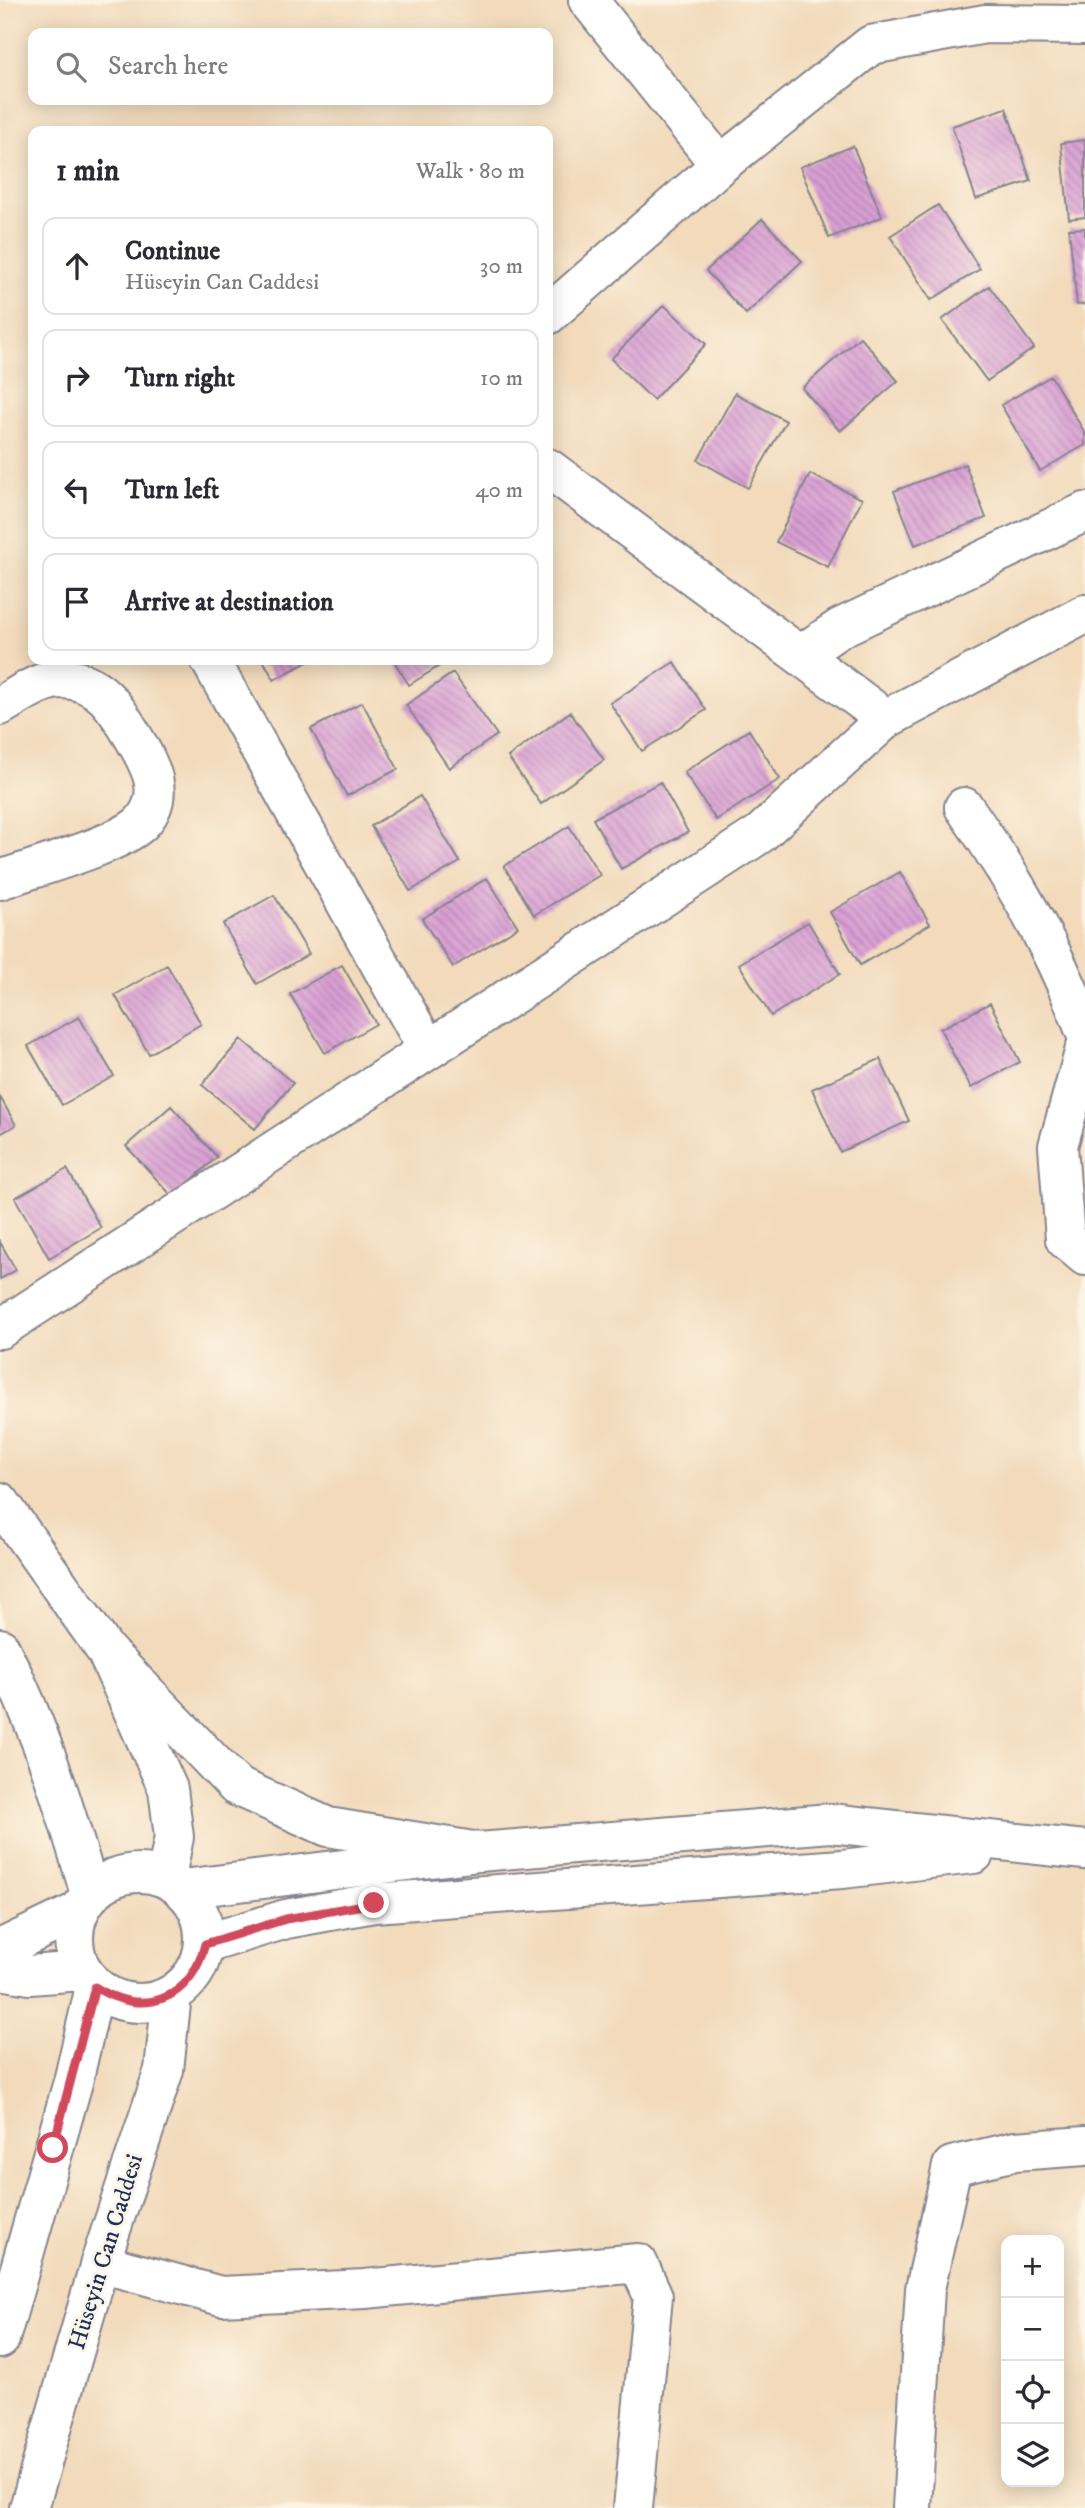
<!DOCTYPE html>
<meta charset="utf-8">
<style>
:root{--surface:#fff;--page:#f2f2f3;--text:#2b2b33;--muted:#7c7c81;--line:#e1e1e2}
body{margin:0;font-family:"IM FELL DW Pica",serif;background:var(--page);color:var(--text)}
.controls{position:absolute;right:21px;bottom:21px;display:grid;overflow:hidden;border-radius:14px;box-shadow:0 4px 18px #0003}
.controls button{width:63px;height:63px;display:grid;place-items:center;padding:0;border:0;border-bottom:2px solid var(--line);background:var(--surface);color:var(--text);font:35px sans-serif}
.stop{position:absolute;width:21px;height:21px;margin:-16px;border:5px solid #d1495b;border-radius:50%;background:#fff}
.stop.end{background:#d1495b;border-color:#fff;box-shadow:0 2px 7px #0008}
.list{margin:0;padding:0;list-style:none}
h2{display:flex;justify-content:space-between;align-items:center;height:91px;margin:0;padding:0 28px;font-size:30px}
h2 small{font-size:23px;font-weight:400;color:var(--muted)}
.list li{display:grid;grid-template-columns:46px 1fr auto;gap:21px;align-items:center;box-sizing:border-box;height:98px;margin:0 14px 14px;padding:0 14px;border:2px solid var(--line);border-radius:14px}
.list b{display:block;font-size:26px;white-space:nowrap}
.list p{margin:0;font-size:23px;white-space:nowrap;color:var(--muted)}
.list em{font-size:23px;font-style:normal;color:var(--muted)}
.icon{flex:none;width:38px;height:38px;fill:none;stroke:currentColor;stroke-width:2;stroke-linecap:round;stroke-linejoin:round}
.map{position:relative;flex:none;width:1085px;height:2508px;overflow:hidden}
.search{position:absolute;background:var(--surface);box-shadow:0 4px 18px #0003;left:28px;top:28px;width:525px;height:77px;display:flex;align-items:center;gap:18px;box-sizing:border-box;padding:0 24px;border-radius:14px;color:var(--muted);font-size:26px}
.panel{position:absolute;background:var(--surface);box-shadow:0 4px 18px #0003;left:28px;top:126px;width:525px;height:539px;border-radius:14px}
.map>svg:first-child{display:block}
.building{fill:url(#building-back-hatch)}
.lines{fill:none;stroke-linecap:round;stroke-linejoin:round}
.minor-casing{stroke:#86848c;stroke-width:42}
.major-casing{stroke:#86848c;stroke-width:42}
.minor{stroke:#fff;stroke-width:38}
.major{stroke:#fff;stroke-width:38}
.route{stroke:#d1495b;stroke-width:9}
.labels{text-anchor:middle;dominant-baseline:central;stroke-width:6;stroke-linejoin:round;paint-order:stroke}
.street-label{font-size:24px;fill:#1b2f5e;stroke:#fcf5e5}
</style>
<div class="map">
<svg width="1085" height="2508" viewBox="0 0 1085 2508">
<defs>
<pattern id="building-back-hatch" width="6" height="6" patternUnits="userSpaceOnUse" patternTransform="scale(1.75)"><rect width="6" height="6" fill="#d99fd4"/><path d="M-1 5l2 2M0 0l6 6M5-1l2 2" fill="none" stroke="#af82af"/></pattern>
</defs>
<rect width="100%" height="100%" fill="#fcf5e5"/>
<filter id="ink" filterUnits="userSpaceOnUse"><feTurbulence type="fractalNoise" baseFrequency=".0143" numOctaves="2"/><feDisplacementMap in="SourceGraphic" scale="14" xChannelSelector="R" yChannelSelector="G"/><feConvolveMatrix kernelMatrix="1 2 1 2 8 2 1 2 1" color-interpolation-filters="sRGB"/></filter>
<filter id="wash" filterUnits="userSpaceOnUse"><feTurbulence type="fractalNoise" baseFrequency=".00686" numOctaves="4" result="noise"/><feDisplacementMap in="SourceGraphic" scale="28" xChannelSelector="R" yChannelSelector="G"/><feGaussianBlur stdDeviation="1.57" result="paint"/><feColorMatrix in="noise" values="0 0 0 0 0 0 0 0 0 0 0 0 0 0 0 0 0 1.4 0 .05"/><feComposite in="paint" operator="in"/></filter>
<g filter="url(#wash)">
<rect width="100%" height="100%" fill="#f2dabb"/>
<g id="blocks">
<!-- building -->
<path class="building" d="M 1006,108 L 1031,181 L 976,199 L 952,126 Z
M 1085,140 L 1085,217 L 1069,219 L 1061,143 Z
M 853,146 L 882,217 L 829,238 L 800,167 Z
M 938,205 L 980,269 L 931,300 L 890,236 Z
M 762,219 L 802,261 L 746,314 L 706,271 Z
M 1085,228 L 1085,304 L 1077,305 L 1069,229 Z
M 989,286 L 1034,348 L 987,381 L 942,320 Z
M 664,305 L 706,344 L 653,400 L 611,359 Z
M 860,337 L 898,381 L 840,431 L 802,388 Z
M 1051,376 L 1085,433 L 1085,445 L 1040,471 L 1001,405 Z
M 735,393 L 786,421 L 748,488 L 698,460 Z
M 965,464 L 986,518 L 915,545 L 894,491 Z
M 810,474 L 862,499 L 828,567 L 776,542 Z
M 263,660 L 311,660 L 274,680 Z
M 393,660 L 449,660 L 409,685 Z
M 674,662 L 706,710 L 642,751 L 610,703 Z
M 453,673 L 497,735 L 449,768 L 406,705 Z
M 362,702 L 398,769 L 347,796 L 311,729 Z
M 570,712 L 604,760 L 541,804 L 508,757 Z
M 749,730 L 780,779 L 716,820 L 684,772 Z
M 660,782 L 688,832 L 621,869 L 593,819 Z
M 420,796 L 460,862 L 410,891 L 371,826 Z
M 569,826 L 600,875 L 534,915 L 504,866 Z
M 900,872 L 930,924 L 860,965 L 830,912 Z
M 487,878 L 518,927 L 453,967 L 422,919 Z
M 274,895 L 309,954 L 257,984 L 223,924 Z
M 808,922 L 840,974 L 771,1016 L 739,964 Z
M 167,965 L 201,1024 L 149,1054 L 115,995 Z
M 342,965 L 376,1024 L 325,1053 L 290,994 Z
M 990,1003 L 1020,1062 L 971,1088 L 940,1029 Z
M 79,1017 L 114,1076 L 62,1105 L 28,1046 Z
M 241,1039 L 293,1083 L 255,1129 L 202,1085 Z
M 880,1059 L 909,1121 L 840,1152 L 812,1089 Z
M 0,1097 L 16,1125 L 0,1134 Z
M 171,1106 L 217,1157 L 173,1197 L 126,1146 Z
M 67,1169 L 101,1228 L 49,1258 L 15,1198 Z
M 0,1242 L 16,1270 L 0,1279 Z"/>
</g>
</g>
<g filter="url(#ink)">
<use href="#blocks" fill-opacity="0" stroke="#86848c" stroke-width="2"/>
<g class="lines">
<defs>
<path id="minor" d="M 588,0 L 720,165
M 548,315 L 720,165 L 871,45 L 985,24 L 1085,25
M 548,468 L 886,719
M 800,655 L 840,628 L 1085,512
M 210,660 L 428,1050
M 0,706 C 20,695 40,679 63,679 C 101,680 117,710 134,738 C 149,764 167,793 143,821 C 124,844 32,868 0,880
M 964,807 C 1014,878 1055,950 1085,1031
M 1085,1049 L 1058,1146 L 1065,1239 L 1085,1256
M 0,1329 L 760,834 L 886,719 L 1085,614
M 183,1889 L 479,1852 L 830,1823 L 1085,1850
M 205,1944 L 286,1919 L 374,1903 L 842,1869 L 974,1854
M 0,1949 L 79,1911
M 0,1970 L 30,1975 L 82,1971
M 100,2263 L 221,2296 L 365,2289 L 638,2263 L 653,2296 L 633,2508
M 912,2508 L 925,2289 L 952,2166 L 1015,2151 L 1085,2146"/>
<path id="major" d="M 0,1502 L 106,1651 L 168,1789 L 174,1837 L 166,1877
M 0,1648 C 41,1729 65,1808 90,1894
M 106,1651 L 236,1786 L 328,1827 L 479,1852
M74 1938a65 65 0 1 1 130 0a65 65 0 1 1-130 0Z
M 0,2339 L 73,2082 L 95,1987
M 29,2508 L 100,2263 L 164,2070 L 172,1994"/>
</defs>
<!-- minor casing -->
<use href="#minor" class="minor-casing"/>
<!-- major casing -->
<use href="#major" class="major-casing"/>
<!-- minor -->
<use href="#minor" class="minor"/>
<!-- major -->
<use href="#major" class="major"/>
</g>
</g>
<g class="lines" filter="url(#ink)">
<!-- route -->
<path class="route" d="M 53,2148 L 95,1987 C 144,2018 191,2000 205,1944 L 286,1919 L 374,1903"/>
</g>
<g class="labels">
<!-- street labels -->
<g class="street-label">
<text transform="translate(106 2252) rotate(-73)">Hüseyin Can Caddesi</text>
</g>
</g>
</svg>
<div class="controls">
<button>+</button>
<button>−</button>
<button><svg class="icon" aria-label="locate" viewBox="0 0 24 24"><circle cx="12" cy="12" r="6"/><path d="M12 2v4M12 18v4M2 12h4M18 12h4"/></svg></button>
<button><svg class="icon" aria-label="layers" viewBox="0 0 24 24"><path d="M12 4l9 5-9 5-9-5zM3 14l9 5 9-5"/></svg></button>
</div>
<div class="stop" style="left:53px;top:2148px"></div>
<div class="stop end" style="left:374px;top:1903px"></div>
<div class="search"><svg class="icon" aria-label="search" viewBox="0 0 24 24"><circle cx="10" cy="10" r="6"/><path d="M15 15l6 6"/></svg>Search here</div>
<section class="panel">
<h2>1 min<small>Walk · 80 m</small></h2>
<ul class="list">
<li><svg class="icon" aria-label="ahead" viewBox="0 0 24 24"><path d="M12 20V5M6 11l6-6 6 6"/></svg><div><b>Continue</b><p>Hüseyin Can Caddesi</p></div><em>30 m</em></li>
<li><svg class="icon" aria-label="right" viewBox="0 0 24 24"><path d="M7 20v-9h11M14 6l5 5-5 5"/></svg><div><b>Turn right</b></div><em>10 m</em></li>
<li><svg class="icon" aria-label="left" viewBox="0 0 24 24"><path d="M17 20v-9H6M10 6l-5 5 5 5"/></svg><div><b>Turn left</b></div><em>40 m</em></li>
<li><svg class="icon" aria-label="arrive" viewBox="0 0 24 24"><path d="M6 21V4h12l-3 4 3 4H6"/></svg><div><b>Arrive at destination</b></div></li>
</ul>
</section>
</div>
